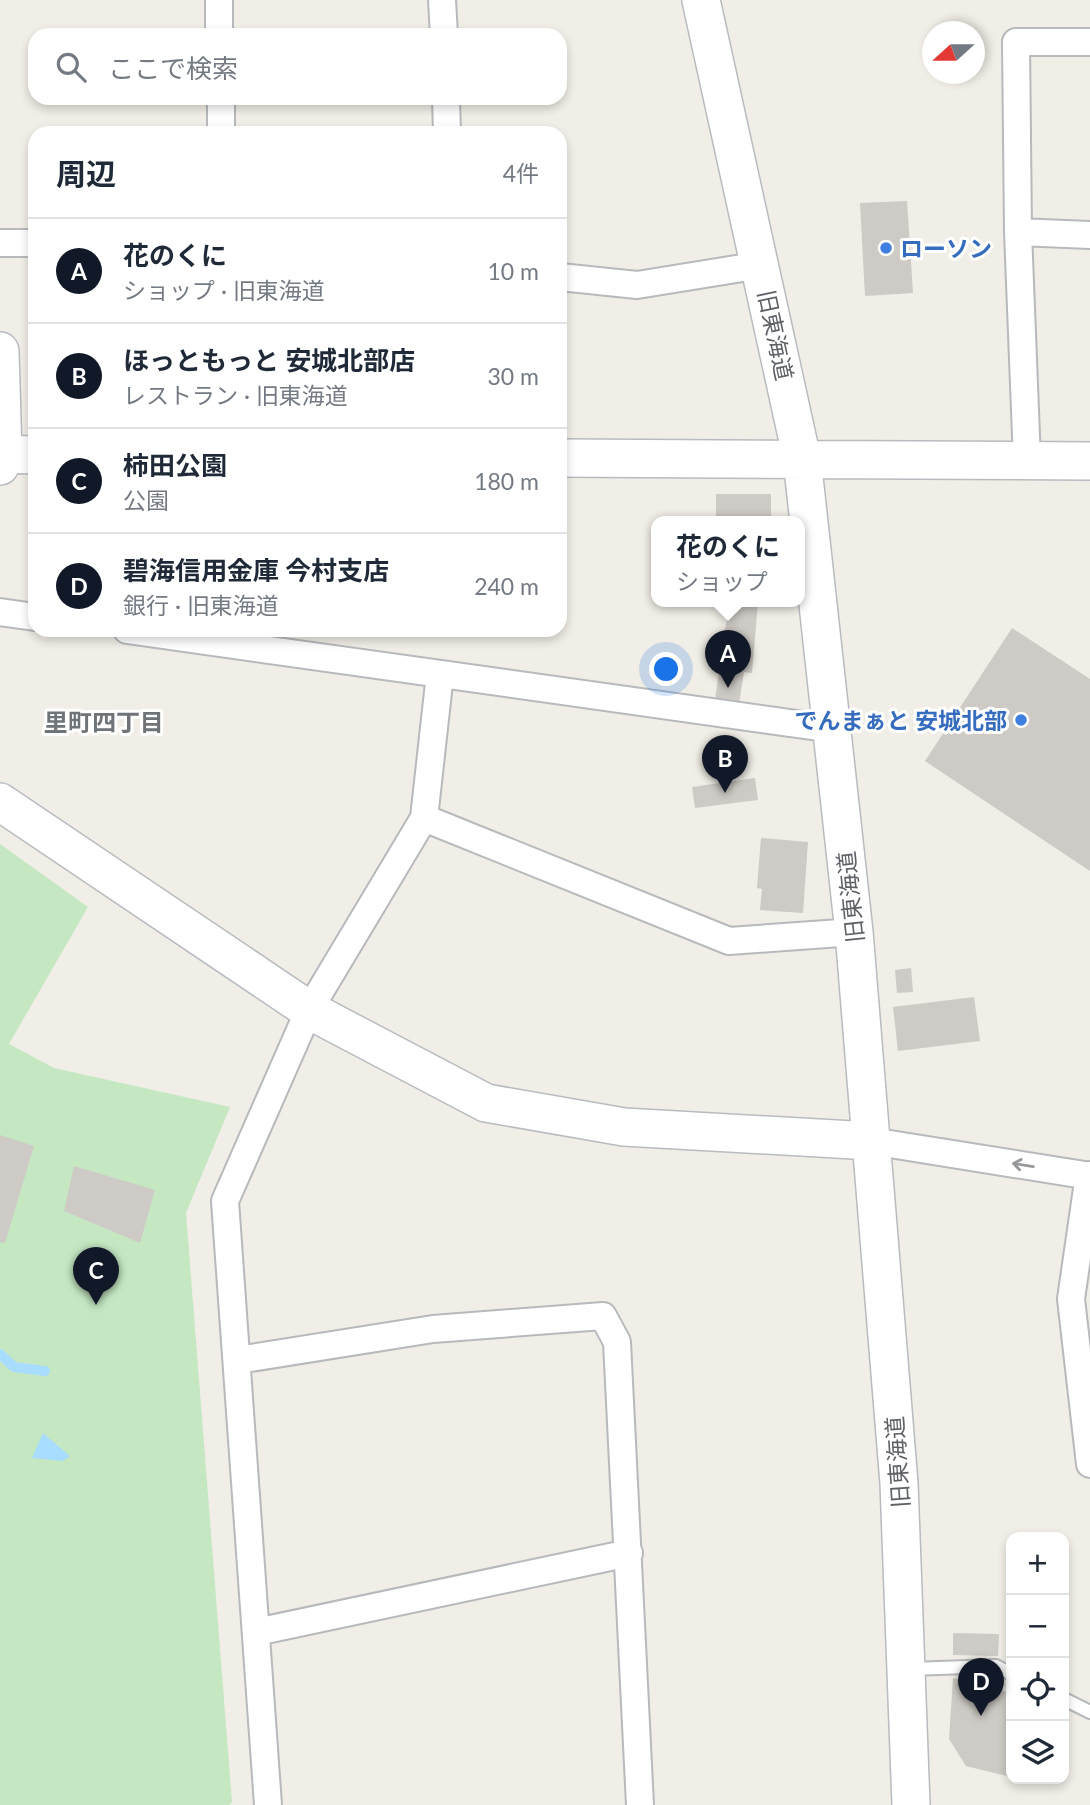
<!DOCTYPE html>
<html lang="ja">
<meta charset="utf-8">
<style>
:root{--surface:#fff;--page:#f6f6f7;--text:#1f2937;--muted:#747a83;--line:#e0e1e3;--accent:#111827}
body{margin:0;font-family:Lato,"Noto Sans JP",sans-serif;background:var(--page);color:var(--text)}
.controls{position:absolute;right:21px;bottom:21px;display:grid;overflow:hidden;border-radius:14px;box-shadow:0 4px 10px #0003}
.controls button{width:63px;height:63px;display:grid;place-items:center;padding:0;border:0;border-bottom:2px solid var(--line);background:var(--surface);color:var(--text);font:35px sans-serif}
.compass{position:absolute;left:922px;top:21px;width:63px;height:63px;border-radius:50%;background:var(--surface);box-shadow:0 4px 10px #0003;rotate:249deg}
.you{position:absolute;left:667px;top:670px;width:24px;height:24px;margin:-18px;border:5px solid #fff;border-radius:50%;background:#1a73e8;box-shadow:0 0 0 10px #1a73e833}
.badge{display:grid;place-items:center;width:46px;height:46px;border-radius:50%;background:var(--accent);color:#fff;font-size:23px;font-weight:700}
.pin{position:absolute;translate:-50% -58px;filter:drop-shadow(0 2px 4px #0008)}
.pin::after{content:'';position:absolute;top:37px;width:24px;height:21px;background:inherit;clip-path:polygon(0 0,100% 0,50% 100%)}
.popup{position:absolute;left:651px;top:516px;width:154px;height:91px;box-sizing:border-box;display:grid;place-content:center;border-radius:14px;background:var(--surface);filter:drop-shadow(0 2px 5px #0005);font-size:23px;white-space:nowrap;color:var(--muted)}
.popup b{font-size:26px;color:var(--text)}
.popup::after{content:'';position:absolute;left:50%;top:100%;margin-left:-14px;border:14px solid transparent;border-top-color:var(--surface)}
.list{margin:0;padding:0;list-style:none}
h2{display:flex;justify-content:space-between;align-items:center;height:91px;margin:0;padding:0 28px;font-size:30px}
h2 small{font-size:23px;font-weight:400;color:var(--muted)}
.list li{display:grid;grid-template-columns:46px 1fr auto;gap:21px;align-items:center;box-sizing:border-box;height:105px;padding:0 28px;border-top:2px solid var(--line)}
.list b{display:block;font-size:26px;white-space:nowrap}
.list p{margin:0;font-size:23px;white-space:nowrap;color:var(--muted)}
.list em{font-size:23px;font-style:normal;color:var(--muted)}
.icon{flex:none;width:38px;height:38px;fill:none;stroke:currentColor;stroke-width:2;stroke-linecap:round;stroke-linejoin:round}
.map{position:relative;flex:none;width:1090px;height:1805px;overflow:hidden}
.search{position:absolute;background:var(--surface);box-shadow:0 4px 10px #0003;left:28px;top:28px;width:539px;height:77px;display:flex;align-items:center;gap:18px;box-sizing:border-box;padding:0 24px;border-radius:21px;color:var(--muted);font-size:26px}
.panel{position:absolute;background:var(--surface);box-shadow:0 4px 10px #0003;left:28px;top:126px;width:539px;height:511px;border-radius:21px}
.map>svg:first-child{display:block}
.green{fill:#c5e8c3}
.water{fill:#a8ddff}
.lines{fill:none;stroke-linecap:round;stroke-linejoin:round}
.stream{stroke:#a8ddff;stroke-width:10}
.building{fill:#cecac5}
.lane-casing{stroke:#b7b9bd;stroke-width:16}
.street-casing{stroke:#b7b9bd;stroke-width:30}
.secondary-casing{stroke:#b8bbc0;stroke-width:40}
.lane{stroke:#fff;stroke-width:12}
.street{stroke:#fff;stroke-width:26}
.secondary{stroke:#fff;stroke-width:37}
.oneway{stroke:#96999c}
.shop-dot{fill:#3f7fe0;stroke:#fff;stroke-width:2.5}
.labels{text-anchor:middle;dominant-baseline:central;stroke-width:6;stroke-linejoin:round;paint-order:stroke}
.shop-label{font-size:23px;font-weight:bold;fill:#366cbe;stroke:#fff;text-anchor:start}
.street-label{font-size:23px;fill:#5e6267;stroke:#fff}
.neighbourhood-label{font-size:24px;font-weight:bold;fill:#6f7479;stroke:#fff}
</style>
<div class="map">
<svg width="1090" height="1805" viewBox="0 0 1090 1805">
<rect width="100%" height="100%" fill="#f0eee6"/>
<!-- green -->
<path class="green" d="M 0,844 L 88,907 L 9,1044 L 54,1068 L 230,1107 L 186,1213 L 232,1802 L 229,1805 L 0,1805 Z"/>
<!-- water -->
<path class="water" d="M 43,1433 L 70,1456 L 63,1461 L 32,1458 Z"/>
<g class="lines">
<!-- stream -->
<path class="stream" d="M 0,1354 L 14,1367 L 45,1371"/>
</g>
<!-- building -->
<path class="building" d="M 907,201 L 913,293 L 865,296 L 860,203 Z
M 716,494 L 771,494 L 771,522 L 716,522 Z
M 729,602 L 758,602 L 752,673 L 744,672 L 739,704 L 715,700 Z
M 1012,628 L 1090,679 L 1090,871 L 925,761 Z
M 755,778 L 758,800 L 695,808 L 692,787 Z
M 761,838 L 808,842 L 803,913 L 760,910 L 762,889 L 757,888 Z
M 911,968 L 913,992 L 897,993 L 895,970 Z
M 974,997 L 980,1041 L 898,1051 L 893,1007 Z
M 0,1135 L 34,1146 L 5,1243 L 0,1242 Z
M 74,1166 L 155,1190 L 140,1243 L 64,1211 Z
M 953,1633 L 999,1634 L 998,1656 L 953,1655 Z
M 953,1678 L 1011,1693 L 1011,1777 L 966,1766 L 949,1739 Z"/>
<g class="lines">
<defs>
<path id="lane" d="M 910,1669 L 996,1666 L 1011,1674
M 1064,1699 L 1090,1712"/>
<path id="street" d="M 219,0 L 219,35
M 442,0 L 444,35
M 221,98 L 221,133
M 446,98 L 447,133
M 1018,232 L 1090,235
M 0,243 L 35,243
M 560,277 L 637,285 L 761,265
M 1027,461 L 1018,232 L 1016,42 L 1090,42
M 0,612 L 35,617
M 127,630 L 833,729
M 424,818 L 729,941 L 854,932
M 871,1141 L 1090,1176
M 1089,1175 L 1071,1299 L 1090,1464
M 238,1360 L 433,1329 L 603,1316 L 617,1342 L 640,1805
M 256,1632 L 629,1553
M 268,1805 L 225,1201 L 309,1010 L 424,818 L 440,674"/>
<path id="secondary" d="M 701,0 L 802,459 L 854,932 L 899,1483 L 911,1805
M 0,351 L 3,454 L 0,466
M 0,454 L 35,455
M 560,458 L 1090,461
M 0,802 L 309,1010 L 486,1103 L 624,1127 L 871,1141"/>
</defs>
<!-- lane casing -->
<use href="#lane" class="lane-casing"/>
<!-- street casing -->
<use href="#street" class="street-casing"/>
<!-- secondary casing -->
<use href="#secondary" class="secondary-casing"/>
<!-- lane -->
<use href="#lane" class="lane"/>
<!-- street -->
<use href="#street" class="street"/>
<!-- secondary -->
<use href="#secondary" class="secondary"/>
</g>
<!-- one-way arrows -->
<defs><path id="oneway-shaft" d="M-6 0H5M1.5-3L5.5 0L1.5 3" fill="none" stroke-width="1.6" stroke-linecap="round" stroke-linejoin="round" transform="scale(1.75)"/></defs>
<use class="oneway" href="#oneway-shaft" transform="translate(1023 1165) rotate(-171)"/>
<!-- markers -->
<g class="shop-dot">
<circle cx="886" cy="248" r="7"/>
<circle cx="1021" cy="720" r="7"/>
</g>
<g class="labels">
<!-- shop labels -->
<g class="shop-label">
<text x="900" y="248">ローソン</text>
<text x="1007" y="720" text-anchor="end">でんまぁと 安城北部</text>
</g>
<!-- street labels -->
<g class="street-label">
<text transform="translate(776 335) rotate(78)">旧東海道</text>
<text transform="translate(850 897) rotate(-96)">旧東海道</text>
<text transform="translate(897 1462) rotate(-94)">旧東海道</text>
</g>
<!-- neighbourhood labels -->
<g class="neighbourhood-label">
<text x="104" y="721">里町四丁目</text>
</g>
</g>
</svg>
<div class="controls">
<button>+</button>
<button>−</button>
<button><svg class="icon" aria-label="locate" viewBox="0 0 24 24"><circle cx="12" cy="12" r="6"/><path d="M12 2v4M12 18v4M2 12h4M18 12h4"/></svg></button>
<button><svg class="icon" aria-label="layers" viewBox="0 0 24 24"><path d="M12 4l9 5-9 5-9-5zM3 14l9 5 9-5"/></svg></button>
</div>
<svg class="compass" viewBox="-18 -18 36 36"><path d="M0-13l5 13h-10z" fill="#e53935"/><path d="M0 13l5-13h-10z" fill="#747a83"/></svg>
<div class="you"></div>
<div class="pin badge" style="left:728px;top:688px">A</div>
<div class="popup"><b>花のくに</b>ショップ</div>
<div class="pin badge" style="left:725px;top:793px">B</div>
<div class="pin badge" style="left:96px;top:1305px">C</div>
<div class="pin badge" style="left:981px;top:1716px">D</div>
<div class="search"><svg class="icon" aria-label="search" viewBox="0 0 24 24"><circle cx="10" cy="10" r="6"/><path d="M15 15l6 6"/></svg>ここで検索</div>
<section class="panel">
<h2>周辺<small>4件</small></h2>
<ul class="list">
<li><span class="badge">A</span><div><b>花のくに</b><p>ショップ · 旧東海道</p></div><em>10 m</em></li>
<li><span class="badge">B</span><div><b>ほっともっと 安城北部店</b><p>レストラン · 旧東海道</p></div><em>30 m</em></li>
<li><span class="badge">C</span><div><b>柿田公園</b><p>公園</p></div><em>180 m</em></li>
<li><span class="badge">D</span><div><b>碧海信用金庫 今村支店</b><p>銀行 · 旧東海道</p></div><em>240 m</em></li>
</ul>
</section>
</div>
